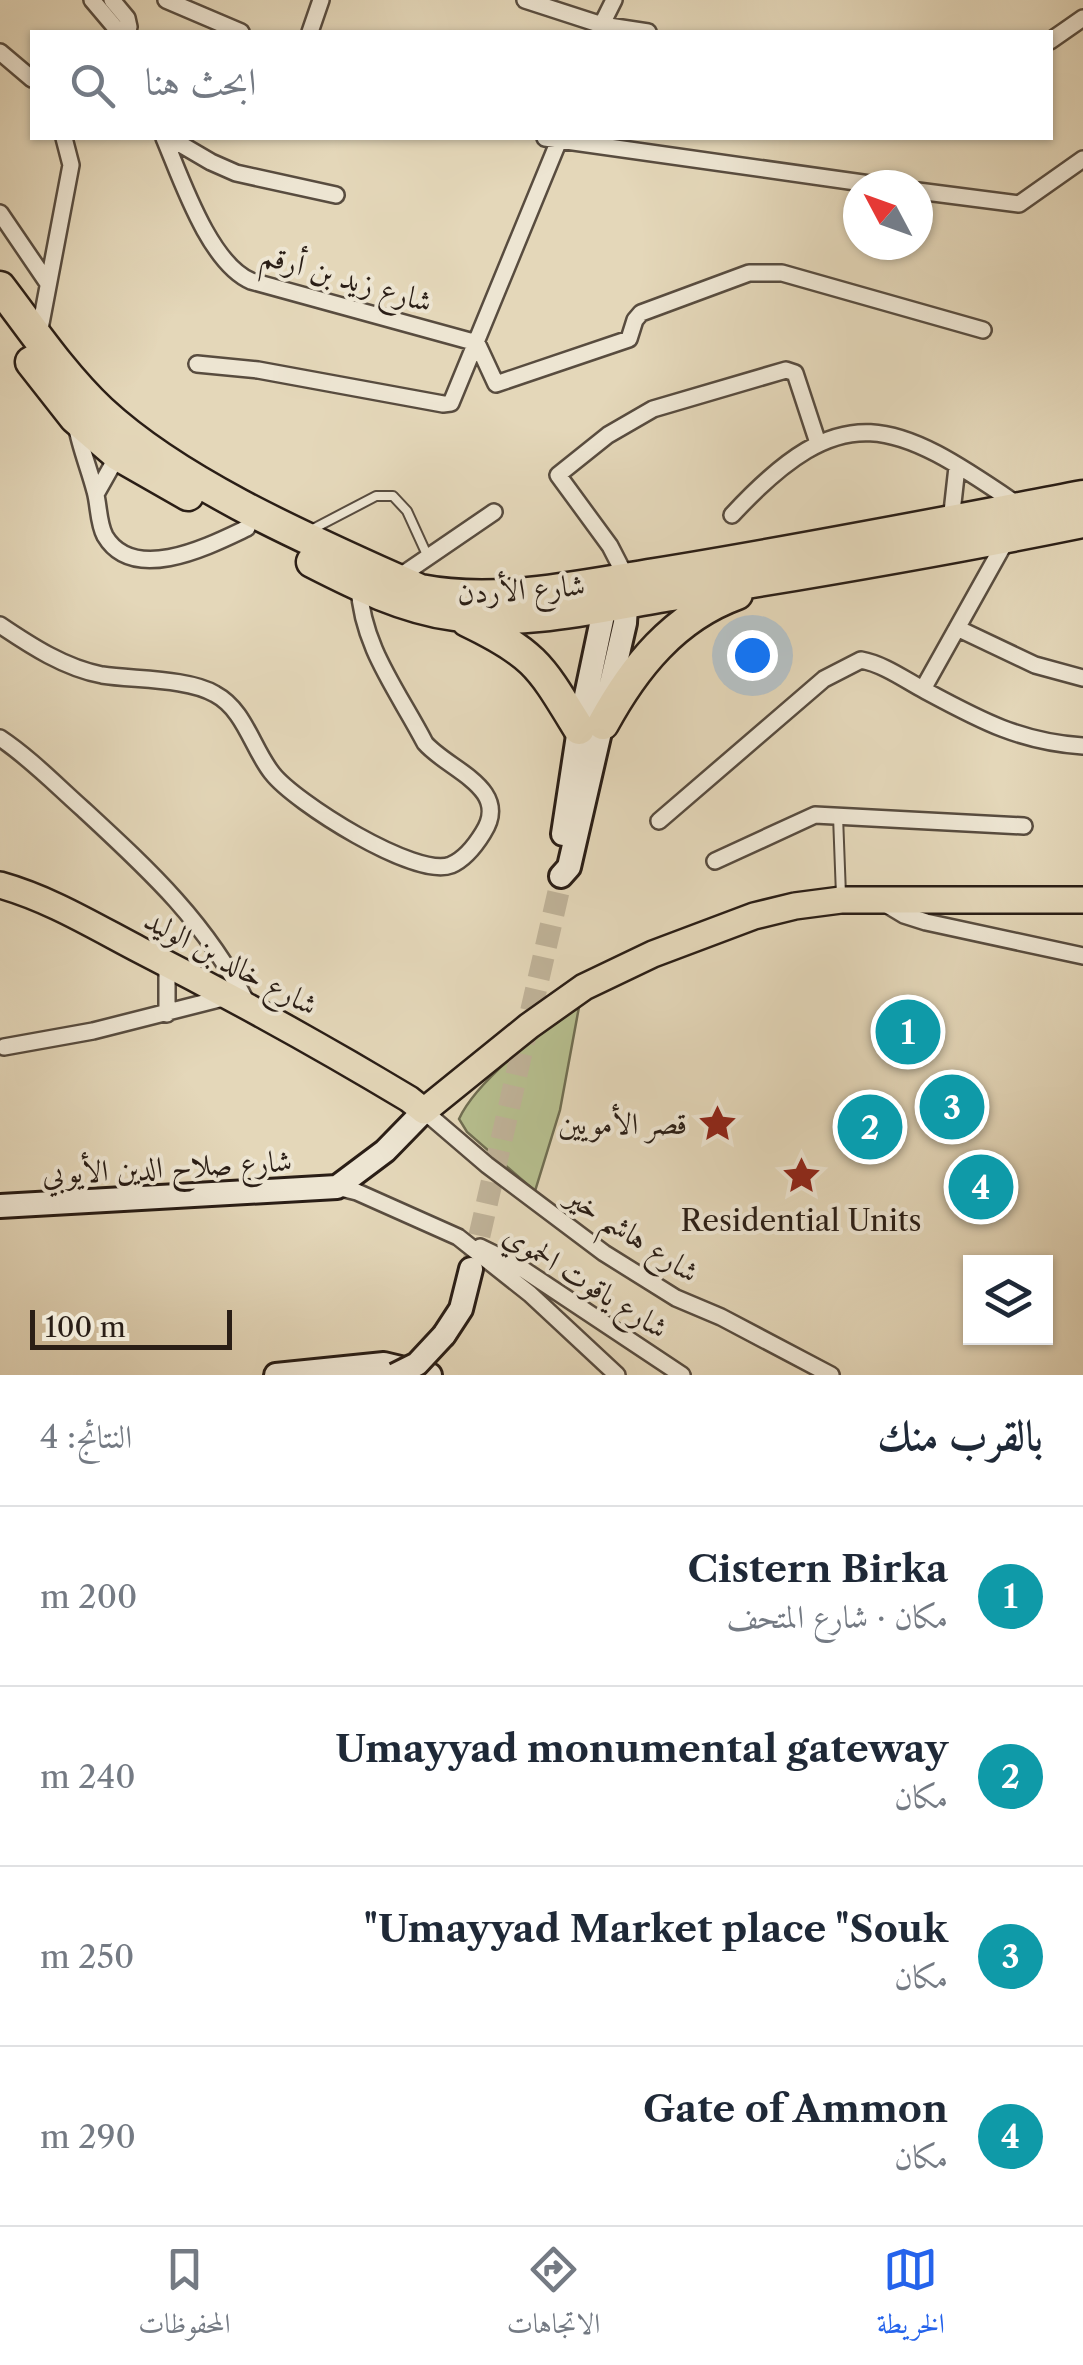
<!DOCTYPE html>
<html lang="ar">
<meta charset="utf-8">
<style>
:root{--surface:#fff;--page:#f6f6f7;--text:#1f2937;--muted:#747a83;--line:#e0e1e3;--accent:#2563eb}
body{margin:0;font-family:"Libre Caslon Text",Amiri,serif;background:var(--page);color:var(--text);direction:rtl}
.controls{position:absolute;right:30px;bottom:30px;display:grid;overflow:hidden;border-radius:0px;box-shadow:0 2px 8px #0004}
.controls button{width:90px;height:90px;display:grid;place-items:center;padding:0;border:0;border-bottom:2px solid var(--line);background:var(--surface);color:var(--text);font:50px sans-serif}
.compass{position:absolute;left:843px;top:170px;width:90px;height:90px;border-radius:50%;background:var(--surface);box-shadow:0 2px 8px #0004;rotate:311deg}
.scale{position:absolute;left:30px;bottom:25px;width:202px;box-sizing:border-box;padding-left:10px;border:5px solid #2a1e16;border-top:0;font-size:28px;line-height:35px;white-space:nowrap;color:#2a1e16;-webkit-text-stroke:8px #ede5d2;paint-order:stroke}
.you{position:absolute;left:752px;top:655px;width:35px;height:35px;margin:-25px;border:8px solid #fff;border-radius:50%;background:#1a73e8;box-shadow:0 0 0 15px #1a73e833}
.badge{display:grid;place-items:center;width:65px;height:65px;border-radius:50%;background:var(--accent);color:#fff;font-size:32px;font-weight:700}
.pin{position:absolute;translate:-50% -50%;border:5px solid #fff;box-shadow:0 2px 10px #0006}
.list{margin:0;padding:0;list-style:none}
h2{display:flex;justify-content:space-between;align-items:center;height:130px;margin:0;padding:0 40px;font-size:42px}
h2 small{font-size:32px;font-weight:400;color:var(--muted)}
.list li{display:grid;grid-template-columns:65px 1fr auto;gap:30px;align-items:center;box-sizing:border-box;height:180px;padding:0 40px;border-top:2px solid var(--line)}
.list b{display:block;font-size:38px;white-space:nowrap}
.list p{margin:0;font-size:32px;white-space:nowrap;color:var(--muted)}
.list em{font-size:32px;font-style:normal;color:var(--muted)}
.icon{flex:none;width:55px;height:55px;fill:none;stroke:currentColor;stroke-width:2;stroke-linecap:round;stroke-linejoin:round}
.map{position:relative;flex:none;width:1083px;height:1375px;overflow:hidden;direction:ltr}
.search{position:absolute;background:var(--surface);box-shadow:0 2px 8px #0004;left:30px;right:30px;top:30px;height:110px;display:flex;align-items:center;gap:25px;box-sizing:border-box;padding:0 35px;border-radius:0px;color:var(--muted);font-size:38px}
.sheet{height:850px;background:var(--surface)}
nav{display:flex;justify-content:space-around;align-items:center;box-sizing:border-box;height:140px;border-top:2px solid var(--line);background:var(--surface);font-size:28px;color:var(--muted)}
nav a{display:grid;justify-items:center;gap:5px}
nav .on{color:var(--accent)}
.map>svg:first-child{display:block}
.green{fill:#b6be8e;stroke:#706e52;stroke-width:2.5}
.water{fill:#98b8b7;stroke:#6c7a77;stroke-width:2.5}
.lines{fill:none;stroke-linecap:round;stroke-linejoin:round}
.secondary-tunnel{stroke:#bfb298;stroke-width:22;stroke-dasharray:22 11;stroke-linecap:butt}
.lane-casing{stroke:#584c3f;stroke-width:12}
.street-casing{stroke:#584c3f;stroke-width:20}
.secondary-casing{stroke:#2a1e16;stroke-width:28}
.primary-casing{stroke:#2a1e16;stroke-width:30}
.highway-casing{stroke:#2a1e16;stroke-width:35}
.lane{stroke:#ede5d2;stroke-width:8}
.street{stroke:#ede5d2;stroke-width:15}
.secondary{stroke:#ede5d2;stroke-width:22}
.primary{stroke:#e4d7b9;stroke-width:25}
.highway{stroke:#e4d7b9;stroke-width:30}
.secondary-bridge-casing{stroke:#2a1e16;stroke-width:28;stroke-linecap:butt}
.secondary-bridge{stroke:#ede5d2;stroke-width:22}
.labels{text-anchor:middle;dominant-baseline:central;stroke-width:8;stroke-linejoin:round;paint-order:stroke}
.street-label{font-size:30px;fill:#2a1e16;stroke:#ede5d2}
.poi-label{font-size:30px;fill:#2a1e16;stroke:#ede5d2;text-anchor:end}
</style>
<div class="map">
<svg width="1083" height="1375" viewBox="0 0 1083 1375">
<rect width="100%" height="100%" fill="#e4d7b9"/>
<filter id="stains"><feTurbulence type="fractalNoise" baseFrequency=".002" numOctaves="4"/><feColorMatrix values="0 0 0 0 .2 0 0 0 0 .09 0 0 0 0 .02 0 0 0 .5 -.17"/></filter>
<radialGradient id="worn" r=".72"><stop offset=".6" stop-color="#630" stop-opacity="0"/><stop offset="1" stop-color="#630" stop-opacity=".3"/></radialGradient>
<!-- green -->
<path class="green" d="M 579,1007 L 560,1110 L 535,1191 L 467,1132 L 459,1119 C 475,1083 545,1026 579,1007 Z"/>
<!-- water -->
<path class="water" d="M886 1030a22 22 0 1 1 44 0a22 22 0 1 1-44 0Z"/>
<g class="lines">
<!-- secondary-tunnel -->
<path class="secondary-tunnel" d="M 472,1268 L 561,881"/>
<defs>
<path id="lane" d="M 309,531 L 376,496 L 393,496 L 407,511 L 428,557
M 838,816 L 841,895"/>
<path id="street" d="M 92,0 L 119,32
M 112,0 L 127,18 L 129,27 L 124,32
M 166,0 L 241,32
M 525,0 L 602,25 L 648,32
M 310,32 L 321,0
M 598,32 L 614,0
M 1050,41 L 1083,18
M 0,52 L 32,79
M 164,138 C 181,178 209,263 251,281 L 477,343 L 496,384 L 629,339 L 635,320 L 641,313 L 749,273 L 782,273 L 983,330
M 170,138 L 211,162 L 236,173 L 336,195
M 545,138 L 877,185
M 918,191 L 1019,204 L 1083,159
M 0,213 L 47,282
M 39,334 L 71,165 L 64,138
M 197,364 L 258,370 L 443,404 L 451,403 L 560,138
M 76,424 C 80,447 89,468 95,491 C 99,505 98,523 105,536 C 134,585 211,545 247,528
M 96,494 L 118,455
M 732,515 C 844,394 894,420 1018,505
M 951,521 L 957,467
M 396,579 L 494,512
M 627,579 L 610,546 L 558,475 L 608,435 L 653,409 L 786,370 L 795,373 L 818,443
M 0,625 C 31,646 65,668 102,675 C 134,680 188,678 215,694 C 245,710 252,748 272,773 C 294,802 416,879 451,865 C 465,859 475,846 483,833 C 512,788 448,770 425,743 C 398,691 362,647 359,586
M 957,628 L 1035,665 L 1083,678
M 923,689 L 1008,537
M 0,738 C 30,758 56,785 83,809 C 149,870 206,922 247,1003
M 659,821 L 824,679 L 861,660 C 883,664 904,679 924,690 C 978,719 1019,742 1083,746
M 715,861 L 815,815 L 1024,826
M 884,903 L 904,915 L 926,922 L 1083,956
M 167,964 L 167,1014
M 4,1047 L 93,1031 L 231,996
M 424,1111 L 487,1165 L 604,1253 L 676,1298 L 721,1317 L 831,1375
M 337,1187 L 357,1192 L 458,1237 L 530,1294 L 617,1375
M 480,1247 L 515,1264 L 682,1375"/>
<path id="secondary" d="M 563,834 L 579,729 L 607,596
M 561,876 L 569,867 L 625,623 L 627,589
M 0,1206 L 337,1187 L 385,1151 L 424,1111
M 444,1335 L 461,1309 L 471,1269
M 276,1375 L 384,1364 L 430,1375"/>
<path id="primary" d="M 0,885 C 50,899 94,926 140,950 C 232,997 321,1046 409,1099 L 424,1111 L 529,1026 L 584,987 L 653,954 L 754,916 L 795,906 L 841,900 L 1083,900"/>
<path id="highway" d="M 0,287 C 32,329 62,374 101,411 C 183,487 318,544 420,590 C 497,605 579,586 655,574 C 798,551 940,523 1083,496
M 31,362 L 75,418 L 118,455 L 188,495
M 312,562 C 357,585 403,608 454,615 C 525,626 602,606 672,595 C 810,573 946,550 1083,522
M 467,621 C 536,654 541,667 579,729
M 603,724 C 634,667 674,617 737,594"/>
</defs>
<!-- lane casing -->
<use href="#lane" class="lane-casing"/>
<!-- street casing -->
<use href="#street" class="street-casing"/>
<!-- secondary casing -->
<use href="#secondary" class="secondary-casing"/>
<!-- primary casing -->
<use href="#primary" class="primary-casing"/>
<!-- highway casing -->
<use href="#highway" class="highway-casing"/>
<!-- lane -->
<use href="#lane" class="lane"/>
<!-- street -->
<use href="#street" class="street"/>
<!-- secondary -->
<use href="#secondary" class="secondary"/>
<!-- primary -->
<use href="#primary" class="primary"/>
<!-- highway -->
<use href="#highway" class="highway"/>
<defs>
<path id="secondary-bridge" d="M 395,1375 L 417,1364 L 444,1335"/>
</defs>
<!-- secondary-bridge casing -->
<use href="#secondary-bridge" class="secondary-bridge-casing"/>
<!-- secondary-bridge -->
<use href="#secondary-bridge" class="secondary-bridge"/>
</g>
<!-- icons -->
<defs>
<symbol id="sight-bare" viewBox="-9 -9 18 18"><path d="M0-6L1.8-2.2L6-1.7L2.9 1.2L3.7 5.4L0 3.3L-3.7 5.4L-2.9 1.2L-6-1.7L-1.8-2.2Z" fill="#8f2418" stroke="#ede5d2" stroke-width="2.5" paint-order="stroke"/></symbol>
</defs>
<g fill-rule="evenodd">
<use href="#sight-bare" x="690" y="1096" width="55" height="55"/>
<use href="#sight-bare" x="774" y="1148" width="55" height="55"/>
</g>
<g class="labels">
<!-- street labels -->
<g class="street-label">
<text transform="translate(347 278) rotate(16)">شارع زيد بن أرقم</text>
<text transform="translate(521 589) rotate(-4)">شارع الأردن</text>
<text transform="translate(231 962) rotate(28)">شارع خالد بن الوليد</text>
<text transform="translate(167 1167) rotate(-3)">شارع صلاح الدين الأيوبي</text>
<text transform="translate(633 1234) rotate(33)">شارع هاشم خير</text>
<text transform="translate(586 1281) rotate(32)">شارع ياقوت الحموي</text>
</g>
<!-- poi labels -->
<g class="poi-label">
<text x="687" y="1123">قصر الأمويين</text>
<text x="801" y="1220" text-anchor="middle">Residential Units</text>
</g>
</g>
<rect width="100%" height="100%" filter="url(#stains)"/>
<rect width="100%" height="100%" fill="url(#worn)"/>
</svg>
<div class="controls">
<button><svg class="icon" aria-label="layers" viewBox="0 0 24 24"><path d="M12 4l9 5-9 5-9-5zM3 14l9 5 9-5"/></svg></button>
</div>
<svg class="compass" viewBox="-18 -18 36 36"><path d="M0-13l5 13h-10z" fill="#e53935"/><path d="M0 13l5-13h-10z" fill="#747a83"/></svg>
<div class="scale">100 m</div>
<div class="you"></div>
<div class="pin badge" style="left:908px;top:1032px;background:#0f9aa8">1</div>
<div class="pin badge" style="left:870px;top:1127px;background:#0f9aa8">2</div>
<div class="pin badge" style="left:952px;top:1107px;background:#0f9aa8">3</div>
<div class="pin badge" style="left:981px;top:1187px;background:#0f9aa8">4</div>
<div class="search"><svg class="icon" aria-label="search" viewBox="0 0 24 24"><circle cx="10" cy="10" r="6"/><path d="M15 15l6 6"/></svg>ابحث هنا</div>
</div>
<section class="sheet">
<h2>بالقرب منك<small>النتائج: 4</small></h2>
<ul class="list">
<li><span class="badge" style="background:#0f9aa8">1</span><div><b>Cistern Birka</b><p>مكان · شارع المتحف</p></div><em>200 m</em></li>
<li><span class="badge" style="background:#0f9aa8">2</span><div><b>Umayyad monumental gateway</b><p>مكان</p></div><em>240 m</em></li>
<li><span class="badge" style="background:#0f9aa8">3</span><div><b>Umayyad Market place &quot;Souk&quot;</b><p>مكان</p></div><em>250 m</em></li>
<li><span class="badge" style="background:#0f9aa8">4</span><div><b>Gate of Ammon</b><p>مكان</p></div><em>290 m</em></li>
</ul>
</section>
<nav>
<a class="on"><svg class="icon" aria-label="map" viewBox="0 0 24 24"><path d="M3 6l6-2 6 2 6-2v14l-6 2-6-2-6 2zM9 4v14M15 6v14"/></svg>الخريطة</a>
<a><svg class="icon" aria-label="directions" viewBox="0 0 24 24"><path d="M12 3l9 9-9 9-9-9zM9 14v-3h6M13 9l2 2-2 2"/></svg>الاتجاهات</a>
<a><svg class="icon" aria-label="saved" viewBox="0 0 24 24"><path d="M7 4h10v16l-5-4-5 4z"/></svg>المحفوظات</a>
</nav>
